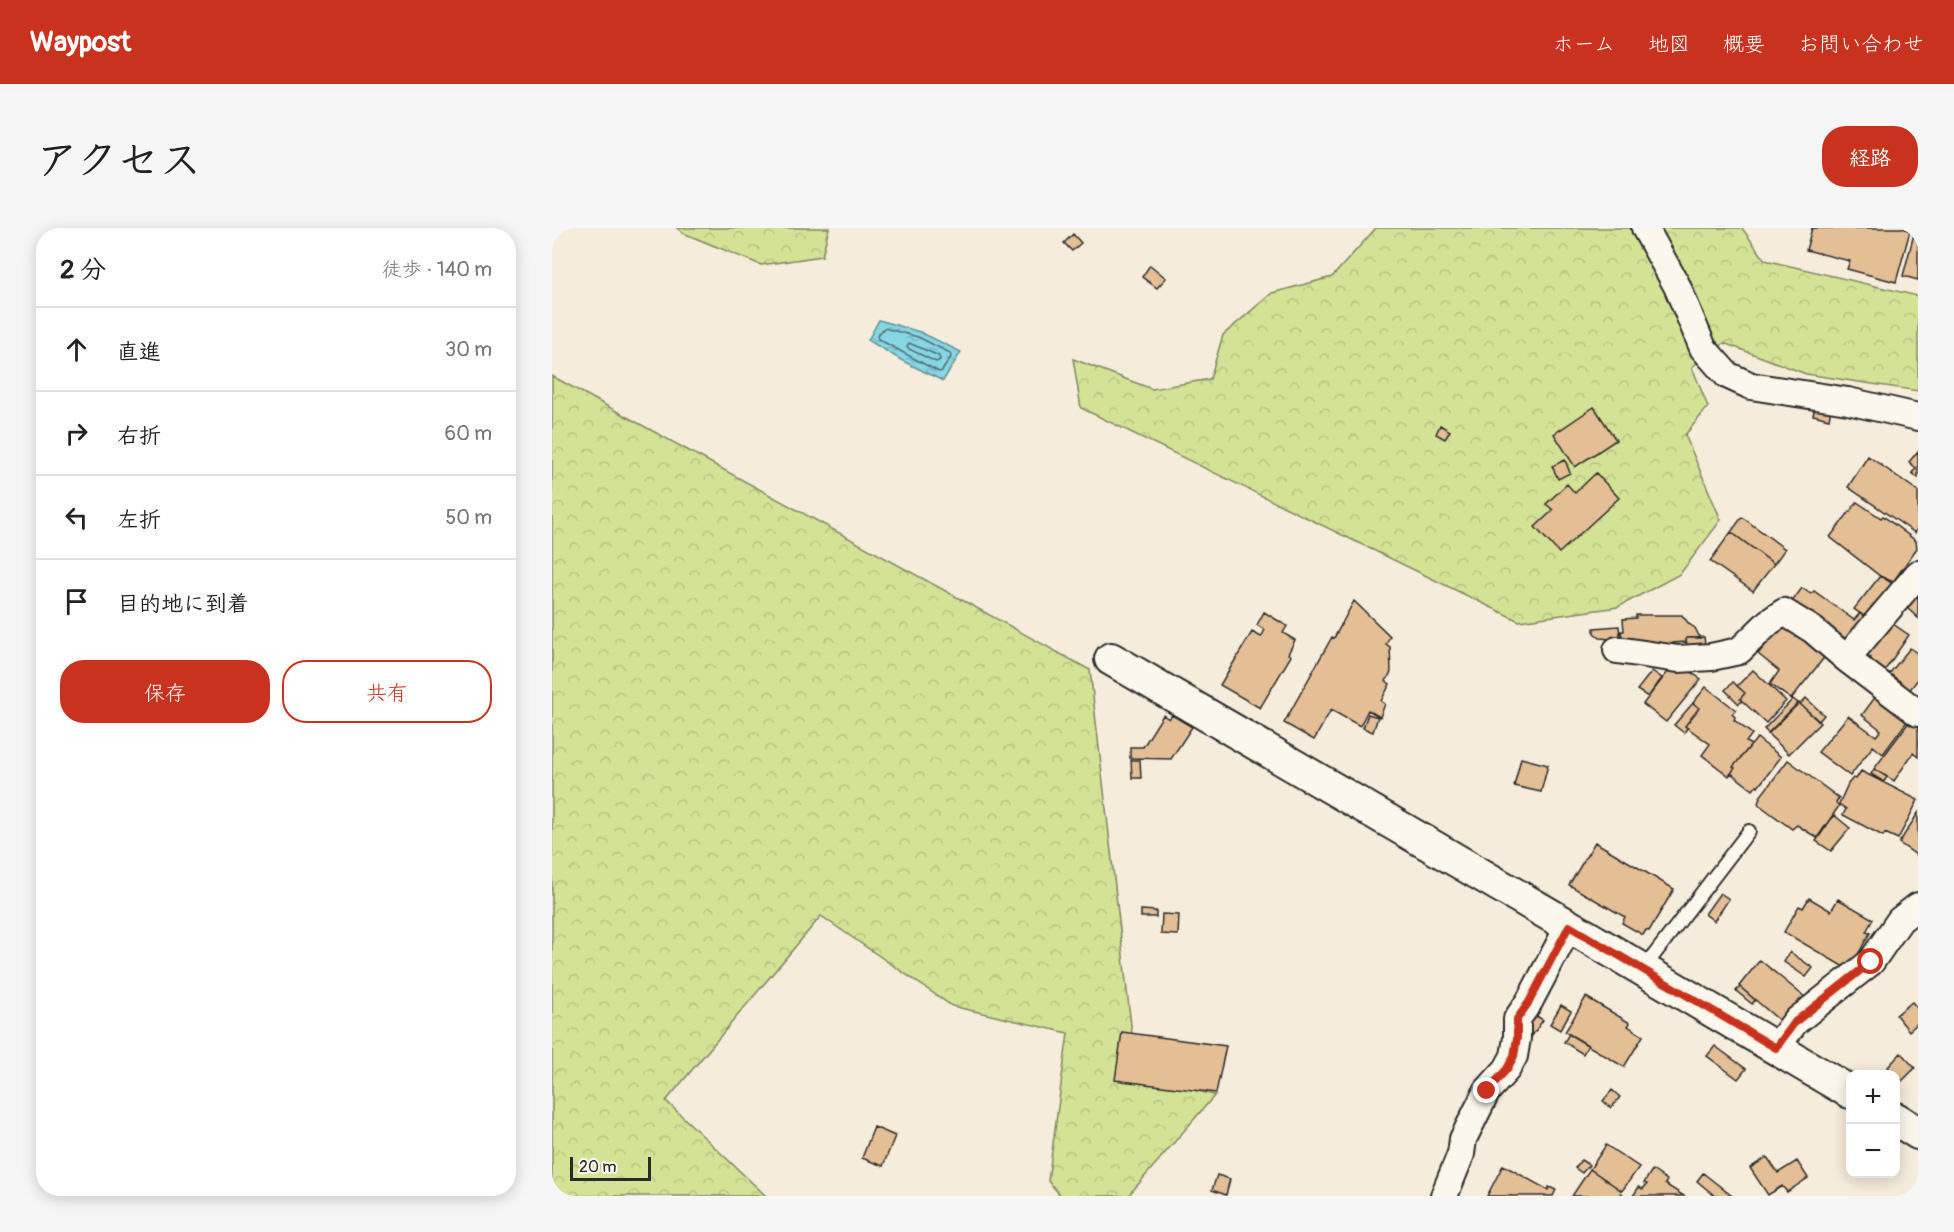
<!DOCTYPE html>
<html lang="ja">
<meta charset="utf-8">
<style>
:root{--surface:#fff;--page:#f6f6f6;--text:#222;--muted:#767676;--line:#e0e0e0;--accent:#c8321e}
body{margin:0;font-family:Pangolin,"Klee One",sans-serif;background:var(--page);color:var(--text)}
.controls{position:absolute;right:18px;bottom:18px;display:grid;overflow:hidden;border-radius:12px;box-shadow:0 3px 15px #0003}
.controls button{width:54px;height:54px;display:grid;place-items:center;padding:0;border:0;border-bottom:2px solid var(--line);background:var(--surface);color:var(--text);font:30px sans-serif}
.scale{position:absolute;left:18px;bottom:15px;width:81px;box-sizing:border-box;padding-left:6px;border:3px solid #2b2b2b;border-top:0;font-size:16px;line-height:21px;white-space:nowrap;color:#2b2b2b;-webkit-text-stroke:4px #fbf7ec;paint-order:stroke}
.stop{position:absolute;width:18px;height:18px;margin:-14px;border:4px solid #c8321e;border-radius:50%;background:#fff}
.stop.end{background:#c8321e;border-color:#fff;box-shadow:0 2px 6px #0008}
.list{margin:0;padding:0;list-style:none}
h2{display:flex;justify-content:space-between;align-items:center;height:78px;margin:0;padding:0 24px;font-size:26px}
h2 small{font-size:20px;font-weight:400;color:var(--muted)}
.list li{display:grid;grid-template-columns:39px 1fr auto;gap:18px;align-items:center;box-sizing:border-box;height:84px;padding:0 24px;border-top:2px solid var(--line)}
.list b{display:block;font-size:22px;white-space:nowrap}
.list em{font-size:20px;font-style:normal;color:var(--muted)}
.actions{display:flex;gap:12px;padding:18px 24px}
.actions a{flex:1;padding:14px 0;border:2px solid var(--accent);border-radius:24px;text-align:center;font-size:21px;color:var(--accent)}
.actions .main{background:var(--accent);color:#fff}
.icon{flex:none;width:33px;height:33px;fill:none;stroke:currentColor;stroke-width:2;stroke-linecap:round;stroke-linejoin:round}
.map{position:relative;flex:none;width:1366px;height:968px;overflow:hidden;border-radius:24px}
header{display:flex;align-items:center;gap:36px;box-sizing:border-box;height:84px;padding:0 30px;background:var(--accent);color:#fff}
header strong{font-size:28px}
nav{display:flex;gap:33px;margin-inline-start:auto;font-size:21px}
.intro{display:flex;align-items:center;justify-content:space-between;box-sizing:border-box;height:144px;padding:0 36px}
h1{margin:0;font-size:42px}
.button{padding:15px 27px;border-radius:24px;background:var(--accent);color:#fff;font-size:21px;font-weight:700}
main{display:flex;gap:36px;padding:0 36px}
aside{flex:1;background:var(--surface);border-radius:24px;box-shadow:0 3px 15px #0003}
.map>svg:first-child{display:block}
.forest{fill:url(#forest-crowns);stroke:#7f8660;stroke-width:1.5}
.water{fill:url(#water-ripples);stroke:#62929a;stroke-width:1.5}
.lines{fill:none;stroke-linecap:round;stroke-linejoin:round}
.shore{stroke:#506f75;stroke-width:1.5}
.building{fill:#e4be95;stroke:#2b2b2b;stroke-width:1.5}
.service-casing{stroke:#2b2b2b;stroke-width:16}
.minor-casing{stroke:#2b2b2b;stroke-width:30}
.tertiary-casing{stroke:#2b2b2b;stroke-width:36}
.service{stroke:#fbf7ec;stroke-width:12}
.minor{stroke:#fbf7ec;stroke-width:26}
.tertiary{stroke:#fbf7ec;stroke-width:32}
.route{stroke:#c8321e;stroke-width:8}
</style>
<header>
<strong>Waypost</strong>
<nav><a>ホーム</a><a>地図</a><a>概要</a><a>お問い合わせ</a></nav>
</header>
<div class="intro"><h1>アクセス</h1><a class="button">経路</a></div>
<main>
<aside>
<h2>2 分<small>徒歩 · 140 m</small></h2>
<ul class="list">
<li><svg class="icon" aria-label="ahead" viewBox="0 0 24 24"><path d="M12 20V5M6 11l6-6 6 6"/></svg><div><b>直進</b></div><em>30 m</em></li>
<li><svg class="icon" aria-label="right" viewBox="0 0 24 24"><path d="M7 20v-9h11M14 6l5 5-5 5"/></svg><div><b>右折</b></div><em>60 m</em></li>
<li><svg class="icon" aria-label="left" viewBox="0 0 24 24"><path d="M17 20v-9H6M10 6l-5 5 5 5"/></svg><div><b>左折</b></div><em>50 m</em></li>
<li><svg class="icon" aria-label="arrive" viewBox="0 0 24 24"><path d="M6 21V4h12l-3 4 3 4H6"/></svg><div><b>目的地に到着</b></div></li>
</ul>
<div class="actions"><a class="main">保存</a><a>共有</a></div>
</aside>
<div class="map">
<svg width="1366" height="968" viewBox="0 0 1366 968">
<defs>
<pattern id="forest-crowns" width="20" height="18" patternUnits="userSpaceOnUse" patternTransform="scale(1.5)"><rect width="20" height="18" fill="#d3e295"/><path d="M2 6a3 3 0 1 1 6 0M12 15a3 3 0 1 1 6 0" fill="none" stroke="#b5c281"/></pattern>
<pattern id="water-ripples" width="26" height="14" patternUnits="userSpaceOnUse" patternTransform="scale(1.5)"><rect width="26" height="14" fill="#87d6e4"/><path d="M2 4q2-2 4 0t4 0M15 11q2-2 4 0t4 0" fill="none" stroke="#75b8c4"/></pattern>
</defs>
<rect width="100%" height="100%" fill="#f6ecdb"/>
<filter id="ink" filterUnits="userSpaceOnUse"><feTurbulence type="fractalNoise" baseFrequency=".0167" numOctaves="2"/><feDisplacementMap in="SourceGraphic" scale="12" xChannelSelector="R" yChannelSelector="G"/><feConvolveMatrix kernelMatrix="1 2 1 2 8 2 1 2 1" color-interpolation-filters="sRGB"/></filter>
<g filter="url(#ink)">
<!-- forest -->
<path class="forest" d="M 125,0 L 277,0 L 270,28 L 209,37 L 131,5 Z
M 824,0 L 1190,0 L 1213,32 L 1366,68 L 1366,163 L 1254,146 L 1172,115 L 1140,139 L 1156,179 L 1133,207 L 1169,292 L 1128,346 L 1066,379 L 967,393 L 529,180 L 521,131 L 600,161 L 658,151 L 671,107 L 720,65 L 780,49 Z
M 0,148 L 538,442 L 585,849 L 663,867 L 576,968 L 509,968 L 496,953 L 516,805 L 400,778 L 269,688 L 114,873 L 214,968 L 0,968 Z"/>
<!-- water -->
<path class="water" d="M 327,92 L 368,104 L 409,124 L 391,153 L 349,132 L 316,112 Z"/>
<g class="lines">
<!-- shore -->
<path class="shore" d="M 332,100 L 366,109 L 398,125 L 399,129 L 390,143 L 387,144 L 326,111 L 325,108 Z
M 357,115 L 387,128 L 388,132 L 384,134 L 357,121 L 355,118 Z"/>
</g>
<!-- building -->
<path class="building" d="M 1260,0 L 1351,0 L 1358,3 L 1344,54 L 1295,41 L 1298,33 L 1254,22 Z
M 521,6 L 529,15 L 520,23 L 512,15 Z
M 1362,6 L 1366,7 L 1366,52 L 1351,48 Z
M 598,37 L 614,50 L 605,60 L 590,49 Z
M 1264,176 L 1279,180 L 1277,191 L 1261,187 Z
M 1042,179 L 1064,212 L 1023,239 L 1002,206 Z
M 888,197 L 898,203 L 893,211 L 884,206 Z
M 1366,223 L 1366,250 L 1360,245 L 1364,240 L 1357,234 Z
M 1316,228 L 1366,263 L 1366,300 L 1363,305 L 1296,259 Z
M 1013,232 L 1018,245 L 1006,251 L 1000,238 Z
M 1044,245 L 1067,270 L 1007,325 L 983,299 L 1001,282 L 994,276 L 1015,256 L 1023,265 Z
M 1305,274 L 1329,290 L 1331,288 L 1364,313 L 1365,320 L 1341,354 L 1328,348 L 1278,309 Z
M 1190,289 L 1233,321 L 1222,336 L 1179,304 Z
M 1179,304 L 1222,336 L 1201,363 L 1158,333 Z
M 1328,348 L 1345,358 L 1317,392 L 1302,381 Z
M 1250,360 L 1259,366 L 1262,363 L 1302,392 L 1308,385 L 1317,392 L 1294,419 L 1239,375 Z
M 1366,367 L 1366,390 L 1355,380 Z
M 802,373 L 838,408 L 834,416 L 838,419 L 839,444 L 834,453 L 838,456 L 829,473 L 833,476 L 828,489 L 816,482 L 808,498 L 779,482 L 762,512 L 732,495 L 780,409 L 782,410 Z
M 712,384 L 735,398 L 731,405 L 743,412 L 736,426 L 739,428 L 708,480 L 668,457 L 700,404 L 709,409 L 713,402 L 705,397 Z
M 1084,387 L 1130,387 L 1137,396 L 1143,400 L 1148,410 L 1134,410 L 1134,414 L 1121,415 L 1121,422 L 1071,414 L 1069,403 L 1072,403 L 1071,391 L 1084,390 Z
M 1233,393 L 1275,426 L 1239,471 L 1218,456 L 1227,443 L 1206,426 Z
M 1338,394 L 1357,407 L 1329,448 L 1314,438 L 1319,430 L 1316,428 L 1317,424 Z
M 1067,398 L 1069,417 L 1060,416 L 1058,411 L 1048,410 L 1042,405 L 1042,400 Z
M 1152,409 L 1154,425 L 1136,426 L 1134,410 Z
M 1358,420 L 1366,426 L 1366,451 L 1354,467 L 1333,451 Z
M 1118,441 L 1134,441 L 1149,451 L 1114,494 L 1091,476 Z
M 1201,442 L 1234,473 L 1214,495 L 1188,471 L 1193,465 L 1185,458 Z
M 1100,443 L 1110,450 L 1096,469 L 1085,462 Z
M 1181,454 L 1193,465 L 1188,471 L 1190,473 L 1187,476 L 1173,462 Z
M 1154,459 L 1184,482 L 1180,486 L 1183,489 L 1182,492 L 1200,506 L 1194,514 L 1199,517 L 1181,539 L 1183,540 L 1177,548 L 1150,527 L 1158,516 L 1133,498 L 1147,480 L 1141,475 Z
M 1327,464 L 1359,488 L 1331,526 L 1321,518 L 1298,548 L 1266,524 L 1296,488 L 1324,508 L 1329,502 L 1310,487 Z
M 1254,470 L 1272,487 L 1267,493 L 1248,476 Z
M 1241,471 L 1246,475 L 1216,505 L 1212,501 Z
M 1141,475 L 1147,480 L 1133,498 L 1135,500 L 1132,505 L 1122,497 Z
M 1247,475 L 1268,495 L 1237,526 L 1216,506 Z
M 816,486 L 826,489 L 821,504 L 811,500 Z
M 611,487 L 617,491 L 620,487 L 640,499 L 619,531 L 578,530 L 578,519 L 591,519 Z
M 1360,490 L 1366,495 L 1366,529 L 1361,525 L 1342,553 L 1322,541 Z
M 1205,510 L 1229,529 L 1206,559 L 1205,557 L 1201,562 L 1179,545 L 1183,540 L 1181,539 Z
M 969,530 L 996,537 L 989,564 L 962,558 Z
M 579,532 L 588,532 L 589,550 L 580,550 Z
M 1236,532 L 1287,570 L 1284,575 L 1287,578 L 1265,610 L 1245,597 L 1240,601 L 1206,576 L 1208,569 Z
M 1322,541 L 1335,549 L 1332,554 L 1319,546 Z
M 1309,543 L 1366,572 L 1346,611 L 1333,605 L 1331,608 L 1291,587 L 1294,581 L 1287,576 L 1296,556 L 1301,550 L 1304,551 Z
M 1366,585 L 1366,628 L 1347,615 Z
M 1282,587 L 1298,600 L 1279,623 L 1264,613 Z
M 1043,614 L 1122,661 L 1097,703 L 1094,702 L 1091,707 L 1070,695 L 1073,689 L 1017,657 Z
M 1168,665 L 1177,671 L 1162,693 L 1153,686 Z
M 1257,670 L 1279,683 L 1286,671 L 1321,691 L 1314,704 L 1318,705 L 1297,742 L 1232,704 L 1247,678 L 1251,680 Z
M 589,682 L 604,683 L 604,689 L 589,689 Z
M 610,686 L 627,687 L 626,707 L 609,706 Z
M 1238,724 L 1261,740 L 1254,749 L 1232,734 Z
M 1208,732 L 1255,771 L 1228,793 L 1187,758 Z
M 1188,759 L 1203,772 L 1200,776 L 1184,763 Z
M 1034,769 L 1078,795 L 1076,798 L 1091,808 L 1072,839 L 1013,804 Z
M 1360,774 L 1366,781 L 1366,795 L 1357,803 L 1344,787 Z
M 1009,777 L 1019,783 L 1008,802 L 998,796 Z
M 978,784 L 991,792 L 980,808 L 968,800 Z
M 570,804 L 674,818 L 664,865 L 563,852 Z
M 1017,806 L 1036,817 L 1031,826 L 1012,814 Z
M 1163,818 L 1194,841 L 1186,851 L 1155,828 Z
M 1349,825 L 1363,840 L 1350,853 L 1336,839 Z
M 1060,862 L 1068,869 L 1059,880 L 1051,873 Z
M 322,899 L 343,908 L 331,938 L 310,930 Z
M 1054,917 L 1087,939 L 1070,963 L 1038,941 Z
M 1215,929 L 1226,945 L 1245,933 L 1256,950 L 1235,964 L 1230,958 L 1216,967 L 1198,940 Z
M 1029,932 L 1037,937 L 1030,945 L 1023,940 Z
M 951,937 L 996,962 L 997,959 L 1004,962 L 1001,968 L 935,968 Z
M 1038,941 L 1070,963 L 1069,965 L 1073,968 L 1020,968 Z
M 1100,942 L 1115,952 L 1113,956 L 1132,968 L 1081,968 L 1087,959 L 1091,961 L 1095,956 L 1092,955 Z
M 1151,945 L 1180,968 L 1163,968 L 1145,953 Z
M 665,947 L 678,951 L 674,967 L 660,962 Z"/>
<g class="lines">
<defs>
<path id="service" d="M 1092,740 L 1197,603"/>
<path id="minor" d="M 1093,0 L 1125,58 L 1151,120 L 1175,147 L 1199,158 L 1296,173 L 1366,189
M 1065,422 L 1126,431 L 1159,429 L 1187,423 L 1217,394 L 1232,384 L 1261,402 L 1296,432 L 1366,485
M 1296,432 L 1305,418 L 1366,346
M 1224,820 L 1243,794 L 1319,734 L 1348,692 L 1366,678
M 892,968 L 909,926 L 911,911 L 935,863 L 955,841 L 962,828 L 965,810 L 965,791 L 977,774 L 1017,698"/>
<path id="tertiary" d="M 559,431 L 1017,698 L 1298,864
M 1344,891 L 1366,905"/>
</defs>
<!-- service casing -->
<use href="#service" class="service-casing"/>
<!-- minor casing -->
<use href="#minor" class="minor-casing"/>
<!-- tertiary casing -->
<use href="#tertiary" class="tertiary-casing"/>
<!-- service -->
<use href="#service" class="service"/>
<!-- minor -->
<use href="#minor" class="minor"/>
<!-- tertiary -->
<use href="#tertiary" class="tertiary"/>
</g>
</g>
<g class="lines" filter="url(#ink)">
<!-- route -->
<path class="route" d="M 935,863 L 955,841 L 962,828 L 965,810 L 965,791 L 977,774 L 1017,698 L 1224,820 L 1243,794 L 1319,734"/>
</g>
</svg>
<div class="controls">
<button>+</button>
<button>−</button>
</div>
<div class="scale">20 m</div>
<div class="stop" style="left:1319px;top:734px"></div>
<div class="stop end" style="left:935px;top:863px"></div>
</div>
</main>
